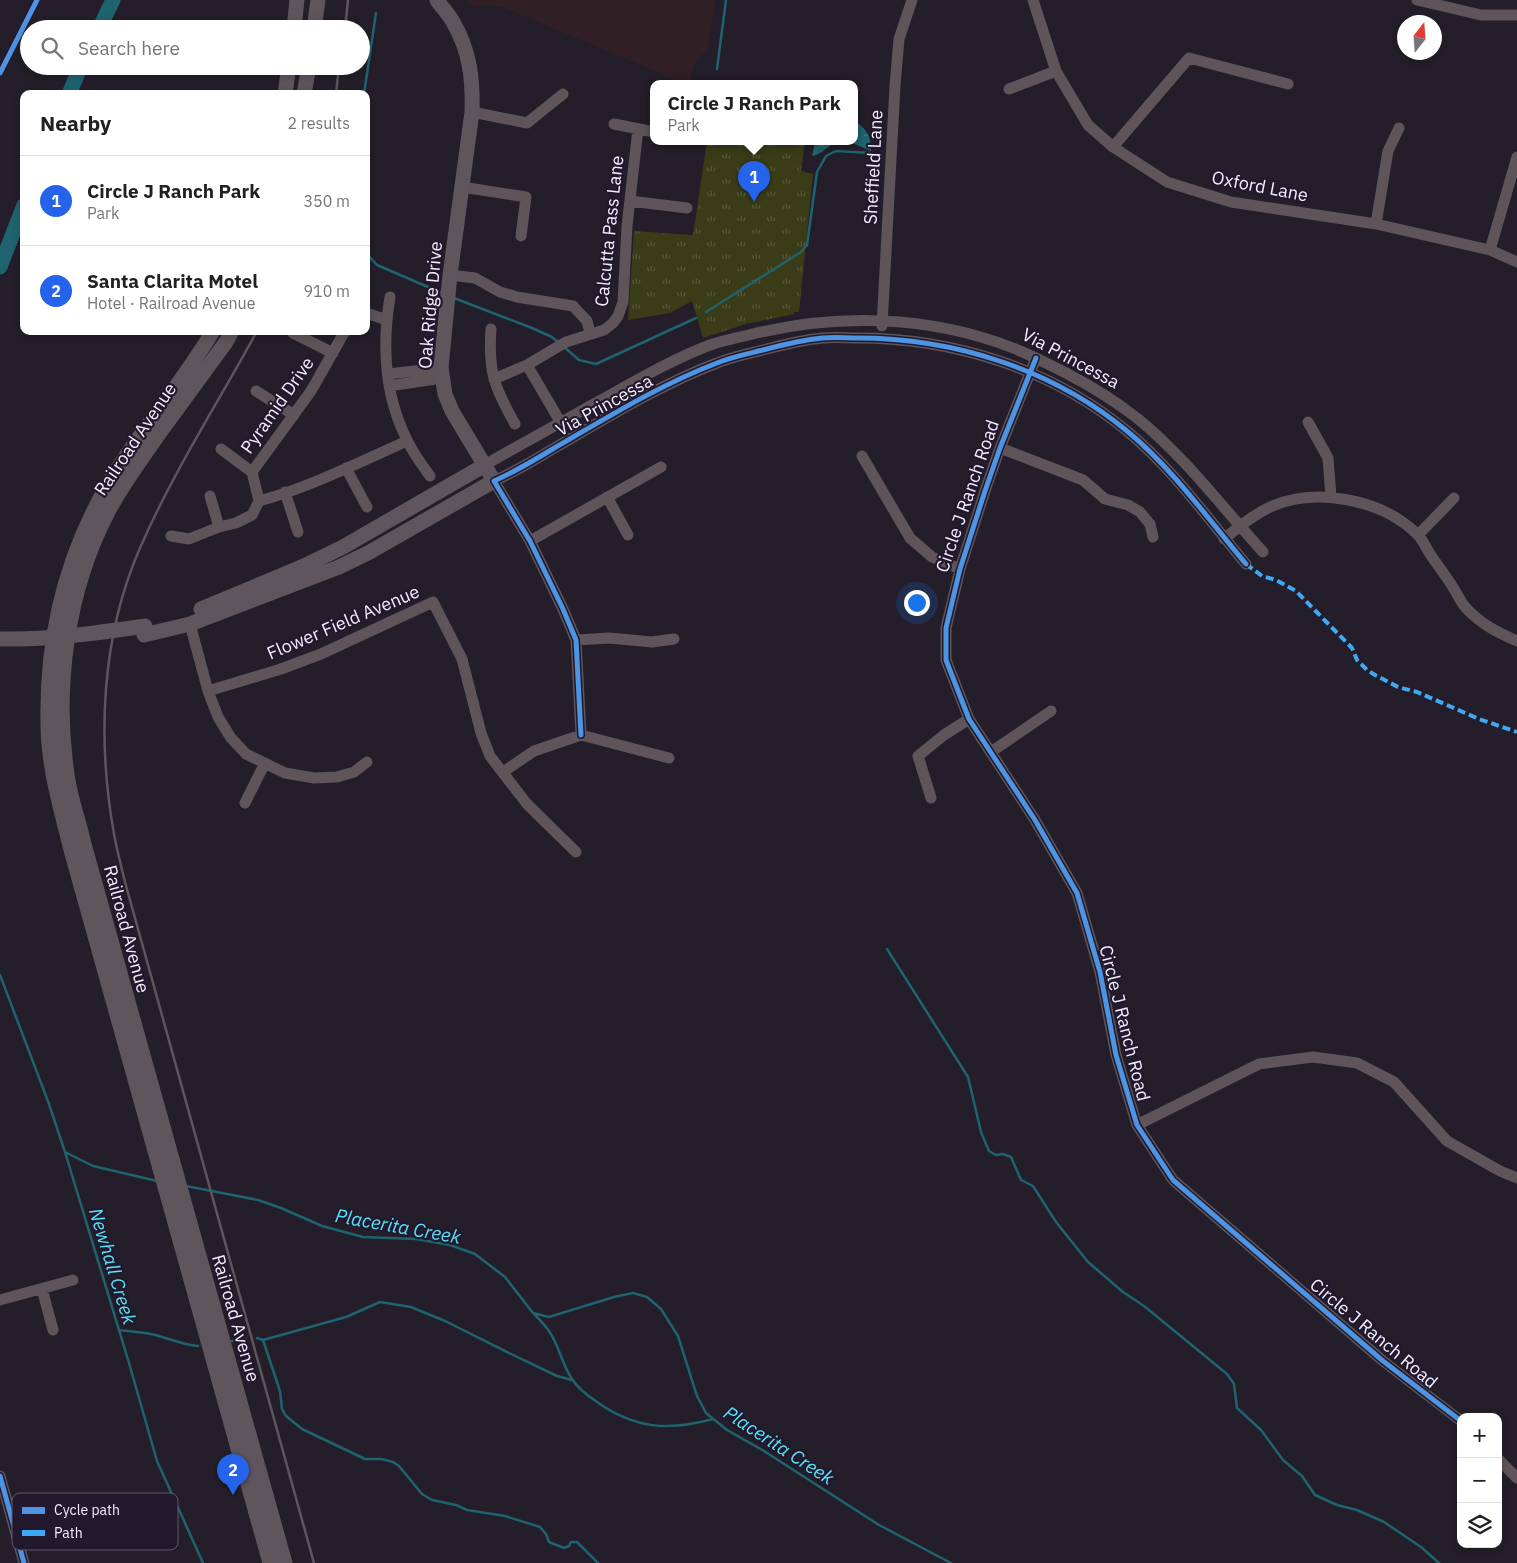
<!DOCTYPE html>
<meta charset="utf-8">
<style>
:root{--surface:#fff;--page:#f6f6f6;--text:#202124;--muted:#757577;--line:#e0e0e0;--accent:#2563eb}
body{margin:0;font-family:"IBM Plex Sans",sans-serif;background:var(--page);color:var(--text)}
.controls{position:absolute;right:15px;bottom:15px;display:grid;overflow:hidden;border-radius:10px;box-shadow:0 2px 8px #0003}
.controls button{width:45px;height:45px;display:grid;place-items:center;padding:0;border:0;border-bottom:1px solid var(--line);background:var(--surface);color:var(--text);font:25px sans-serif}
.compass{position:absolute;left:1397px;top:15px;width:45px;height:45px;border-radius:50%;background:var(--surface);box-shadow:0 2px 8px #0003;rotate:17deg}
.you{position:absolute;left:916px;top:602px;width:18px;height:18px;margin:-12px;border:4px solid #fff;border-radius:50%;background:#1a73e8;box-shadow:0 0 0 8px #1a73e833}
.badge{display:grid;place-items:center;width:32px;height:32px;border-radius:50%;background:var(--accent);color:#fff;font-size:16px;font-weight:700}
.pin{position:absolute;translate:-50% -41px;filter:drop-shadow(0 1px 2px #0008)}
.pin::after{content:'';position:absolute;top:26px;width:18px;height:15px;background:inherit;clip-path:polygon(0 0,100% 0,50% 100%)}
.popup{position:absolute;left:650px;top:80px;width:208px;height:65px;box-sizing:border-box;display:grid;place-content:center;border-radius:10px;background:var(--surface);filter:drop-shadow(0 1px 4px #0005);font-size:16px;white-space:nowrap;color:var(--muted)}
.popup b{font-size:19px;color:var(--text)}
.popup::after{content:'';position:absolute;left:50%;top:100%;margin-left:-10px;border:10px solid transparent;border-top-color:var(--surface)}
.list{margin:0;padding:0;list-style:none}
h2{display:flex;justify-content:space-between;align-items:center;height:65px;margin:0;padding:0 20px;font-size:21px}
h2 small{font-size:16px;font-weight:400;color:var(--muted)}
.list li{display:grid;grid-template-columns:32px 1fr auto;gap:15px;align-items:center;box-sizing:border-box;height:90px;padding:0 20px;border-top:1px solid var(--line)}
.list b{display:block;font-size:19px;white-space:nowrap}
.list p{margin:0;font-size:16px;white-space:nowrap;color:var(--muted)}
.list em{font-size:16px;font-style:normal;color:var(--muted)}
.icon{flex:none;width:28px;height:28px;fill:none;stroke:currentColor;stroke-width:2;stroke-linecap:round;stroke-linejoin:round}
.map{position:relative;flex:none;width:1517px;height:1563px;overflow:hidden}
.search{position:absolute;background:var(--surface);box-shadow:0 2px 8px #0003;left:20px;top:20px;width:350px;height:55px;display:flex;align-items:center;gap:12px;box-sizing:border-box;padding:0 18px;border-radius:28px;color:var(--muted);font-size:19px}
.panel{position:absolute;background:var(--surface);box-shadow:0 2px 8px #0003;left:20px;top:90px;width:350px;height:245px;border-radius:10px}
.map>svg:first-child{display:block}
.commercial{fill:#301f24}
.grass{fill:url(#grass-tufts)}
.water{fill:url(#water-ripples)}
.lines{fill:none;stroke-linecap:round;stroke-linejoin:round}
.stream{stroke:#1f636f;stroke-width:2.5}
.river{stroke:#1f636f;stroke-width:15}
.minor{stroke:#5e5459;stroke-width:11}
.major{stroke:#5f555c;stroke-width:15}
.rail{stroke:#5c555c;stroke-width:2.5}
.major-bridge{stroke:#5f555c;stroke-width:15}
.quiet{stroke:#3fa9f5;stroke-width:4;stroke-dasharray:8 4;stroke-linecap:butt}
.cycleway-casing{stroke:#22192e;stroke-width:8}
.cycleway{stroke:#4d94e3;stroke-width:5}
.labels{text-anchor:middle;dominant-baseline:central;stroke-width:4.5;stroke-linejoin:round;paint-order:stroke}
.street-label{font-size:18px;fill:#f3edfc;stroke:#22192e}
.water-label{font-size:19px;font-style:italic;fill:#57e2f7;stroke:#22192e}
.key{fill:#22192e;stroke:#61596c;stroke-width:1}
.key-label{font-size:14px;fill:#f3edfc}
</style>
<div class="map">
<svg width="1517" height="1563" viewBox="0 0 1517 1563">
<defs>
<pattern id="grass-tufts" width="24" height="20" patternUnits="userSpaceOnUse" patternTransform="scale(1.25)"><rect width="24" height="20" fill="#3a3b17"/><path d="M3 7l-1-3M5 7V3M7 7l1-3M15 17l-1-3M17 17v-4M19 17l1-3" fill="none" stroke="#57583a"/></pattern>
<pattern id="water-ripples" width="26" height="14" patternUnits="userSpaceOnUse" patternTransform="scale(1.25)"><rect width="26" height="14" fill="#1f636f"/><path d="M2 4q2-2 4 0t4 0M15 11q2-2 4 0t4 0" fill="none" stroke="#407a84"/></pattern>
</defs>
<rect width="100%" height="100%" fill="#231e29"/>
<!-- commercial -->
<path class="commercial" d="M 466,0 L 715,0 L 708,50 L 696,60 L 690,80 L 687,83 L 683,83 L 502,7 L 471,5 Z"/>
<!-- grass -->
<path class="grass" d="M 707,141 L 805,141 L 801,171 L 813,174 L 799,312 L 794,312 L 794,314 L 746,324 L 703,338 L 692,301 L 670,313 L 628,320 L 634,231 L 693,235 Z"/>
<!-- water -->
<path class="water" d="M 854,121 C 866,127 872,138 871,151 C 857,145 844,137 830,146 C 824,150 819,155 812,156 L 815,141 L 854,141 Z"/>
<g class="lines">
<!-- stream -->
<path class="stream" d="M 717,69 L 726,0
M 364,94 L 376,13
M 366,253 L 377,265 L 442,293
M 454,298 L 532,328 L 552,337 L 559,343
M 706,312 L 801,252 L 807,245 L 817,172 L 826,156 L 836,151 L 871,153
M 563,346 L 579,360 L 596,364 L 696,318
M 887,949 L 968,1077 L 981,1132 L 989,1151 L 996,1155 L 1003,1154 L 1011,1157 L 1021,1180 L 1033,1186 L 1056,1222 L 1088,1262 L 1123,1292 L 1144,1306 L 1227,1374 L 1234,1384 L 1237,1408 L 1261,1430 L 1283,1460 L 1302,1476 L 1315,1495 L 1337,1505 L 1357,1510 L 1384,1522 L 1421,1547 L 1439,1563
M 0,975 L 49,1104 L 65,1152 L 129,1363 L 157,1461 L 203,1563
M 65,1152 L 93,1166 L 157,1181
M 186,1186 L 258,1200 L 281,1208 L 322,1226 L 363,1237 L 416,1239 L 450,1245 L 475,1254 L 505,1277 L 533,1313 L 549,1317 L 614,1297 L 633,1293 L 647,1297 L 661,1309 L 678,1336 L 697,1396 L 706,1413 L 727,1430 L 764,1451 L 879,1525 L 951,1563
M 534,1314 C 539,1319 545,1325 549,1331 C 559,1345 562,1365 572,1379 C 578,1389 588,1396 597,1402 C 635,1429 669,1431 713,1419
M 119,1330 C 133,1332 147,1332 159,1336 C 173,1340 184,1345 198,1346
M 257,1338 L 263,1340 L 280,1391 L 282,1409 L 286,1416 L 302,1429 L 365,1459 L 382,1459 L 393,1462 L 399,1466 L 422,1494 L 432,1500 L 456,1505 L 467,1510 L 505,1516 L 540,1527 L 546,1534 L 549,1542 L 564,1548 L 569,1546 L 571,1542 L 577,1542 L 598,1563
M 263,1340 L 346,1317 L 380,1302 L 411,1307 L 445,1321 L 511,1354 L 557,1376 L 572,1380
M 232,1341 L 246,1339"/>
<!-- river -->
<path class="river" d="M 99,29 L 113,0
M 69,94 L 81,66
M 0,267 L 24,205"/>
<!-- minor -->
<path class="minor" d="M 1033,0 L 1056,71 L 1088,125 L 1113,147 L 1167,182 L 1231,202 L 1376,224 L 1490,250 L 1517,262
M 1417,0 L 1481,15 L 1517,15
M 1009,89 L 1056,71
M 472,112 L 527,123 L 563,94
M 614,124 L 654,132
M 1113,147 L 1189,58 L 1288,84
M 462,187 L 526,197 L 521,236
M 630,201 L 687,208
M 1376,224 L 1388,151 L 1399,128
M 1490,250 L 1517,157
M 450,275 L 475,278 L 500,292 L 517,297 L 573,306 L 587,321 L 590,333
M 390,297 C 382,345 385,396 407,440 C 413,453 422,465 430,476
M 366,313 L 387,320
M 882,326 L 895,86 L 899,39 L 912,0
M 491,329 C 488,371 494,387 515,424
M 293,333 L 333,353
M 1036,358 L 1000,448 L 985,491 L 960,569 L 946,628 L 946,660 L 969,719 L 1035,820 L 1077,893 L 1100,972 L 1116,1055 L 1137,1125 L 1173,1180 L 1383,1361 L 1461,1421
M 527,365 L 561,423
M 388,374 L 441,368
M 494,379 L 527,365 L 566,342 L 604,330 L 613,323 L 618,316 L 623,302 L 627,226 L 638,129
M 389,386 L 442,378
M 256,391 L 294,415
M 1308,422 L 1328,458 L 1331,497
M 1000,448 L 1083,480 L 1105,499 L 1128,505 L 1140,512 L 1150,524 L 1153,537
M 221,449 L 252,472
M 862,456 L 910,538 L 932,557 L 960,569
M 485,465 C 519,445 555,426 590,406 C 629,385 668,361 710,345 C 722,341 736,338 749,335 C 835,313 929,315 1013,348 C 1031,355 1048,364 1066,373 C 1091,386 1115,401 1137,418 C 1185,457 1222,507 1263,552
M 346,468 L 367,507
M 285,492 L 298,532
M 210,496 L 219,527
M 607,497 L 628,535
M 259,501 L 252,472 L 311,391 L 345,331
M 1418,535 L 1454,498
M 171,536 L 189,539 L 219,527 L 236,523 L 252,515 L 259,501 C 308,488 360,462 407,441
M 1224,539 C 1238,527 1252,516 1268,508 C 1315,486 1382,499 1418,535 C 1423,540 1426,548 1430,554 C 1438,566 1447,577 1454,589 C 1458,595 1461,603 1466,608 C 1482,625 1497,632 1517,641
M 530,541 L 661,467
M 190,624 L 208,691 L 218,717 L 231,738 L 246,754 L 285,773 L 314,778 L 337,777 L 354,772 L 367,762
M 576,640 L 609,638 L 652,642 L 674,639
M 208,691 L 281,669 L 321,654 L 433,602 L 462,659 L 481,733 L 490,756 L 527,804 L 576,852
M 581,735 L 576,640 L 563,609 L 530,541 L 494,481 C 514,472 533,461 551,450 C 605,419 659,385 717,363 C 731,357 747,354 763,350 C 782,345 802,340 822,338 C 834,337 846,338 857,338 C 954,338 1052,369 1127,431 C 1172,468 1209,520 1246,564
M 991,752 L 1051,711
M 503,772 L 534,751 L 581,735 L 669,758
M 931,798 L 918,756 L 944,735 L 969,719
M 245,803 L 265,763
M 1137,1125 L 1259,1064 L 1313,1057 L 1357,1063 L 1394,1082 L 1447,1141 L 1500,1171 L 1517,1178
M 42,1289 L 53,1330
M 0,1300 L 73,1280
M 1498,1459 L 1517,1478
M 0,1476 L 24,1563"/>
<!-- major -->
<path class="major" d="M 294,29 L 297,0
M 314,29 L 318,0
M 285,94 L 289,66
M 304,94 L 309,66
M 213,331 C 185,378 150,420 120,465 C 69,543 46,631 48,724 C 48,766 61,809 71,850 L 270,1563
M 232,331 L 226,342 C 204,372 183,401 161,431 C 143,457 124,482 109,510 C 67,589 54,687 67,774 C 70,798 79,821 84,844 L 285,1563
M 201,609 L 304,566 L 343,547 L 485,465
M 144,635 L 190,624 L 339,567 L 368,553 L 494,481 L 452,411 L 445,394 L 441,368 L 450,275 L 472,112 C 473,79 470,51 453,22 C 449,14 442,8 437,0"/>
<!-- rail -->
<path class="rail" d="M 345,29 L 348,0
M 336,94 L 339,66
M 257,331 C 218,403 173,472 140,548 C 101,637 97,739 114,834 C 117,850 121,866 125,882 L 314,1563"/>
<!-- major-bridge -->
<path class="major-bridge" d="M 0,639 C 49,640 97,633 145,626"/>
<!-- quiet -->
<path class="quiet" d="M 1246,564 L 1262,576 L 1276,580 L 1296,591 L 1352,648 L 1357,660 L 1367,670 L 1375,675 L 1398,687 L 1417,692 L 1479,719 L 1517,732"/>
<defs>
<path id="cycleway" d="M 0,73 L 37,0
M 1036,358 L 1000,448 L 985,491 L 960,569 L 946,628 L 946,660 L 969,719 L 1035,820 L 1077,893 L 1100,972 L 1116,1055 L 1137,1125 L 1173,1180 L 1383,1361 L 1461,1421
M 581,735 L 576,640 L 563,609 L 530,541 L 494,481 C 514,472 533,461 551,450 C 605,419 659,385 717,363 C 731,357 747,354 763,350 C 782,345 802,340 822,338 C 834,337 846,338 857,338 C 954,338 1052,369 1127,431 C 1172,468 1209,520 1246,564
M 0,1476 L 24,1563"/>
</defs>
<!-- cycleway casing -->
<use href="#cycleway" class="cycleway-casing"/>
<!-- cycleway -->
<use href="#cycleway" class="cycleway"/>
</g>
<g class="labels">
<!-- street labels -->
<g class="street-label">
<text transform="translate(873 167) rotate(-87)">Sheffield Lane</text>
<text transform="translate(1260 186) rotate(11)">Oxford Lane</text>
<text transform="translate(609 231) rotate(-84)">Calcutta Pass Lane</text>
<text transform="translate(430 305) rotate(-85)">Oak Ridge Drive</text>
<text transform="translate(1071 358) rotate(28)">Via Princessa</text>
<text transform="translate(277 405) rotate(-55)">Pyramid Drive</text>
<text transform="translate(604 405) rotate(-29)">Via Princessa</text>
<text transform="translate(135 439) rotate(-56)">Railroad Avenue</text>
<text transform="translate(967 496) rotate(-71)">Circle J Ranch Road</text>
<text transform="translate(343 622) rotate(-23)">Flower Field Avenue</text>
<text transform="translate(127 929) rotate(75)">Railroad Avenue</text>
<text transform="translate(1125 1023) rotate(76)">Circle J Ranch Road</text>
<text transform="translate(236 1318) rotate(74)">Railroad Avenue</text>
<text transform="translate(1374 1333) rotate(40)">Circle J Ranch Road</text>
</g>
<!-- water labels -->
<g class="water-label">
<text transform="translate(398 1226) rotate(10)">Placerita Creek</text>
<text transform="translate(113 1266) rotate(73)">Newhall Creek</text>
<text transform="translate(779 1445) rotate(33)">Placerita Creek</text>
</g>
</g>
<!-- legend -->
<rect x="12" y="1493" width="166" height="57" rx="8" class="key"/>
<rect x="22" y="1507" width="23" height="7" fill="#4d94e3"/>
<rect x="22" y="1530" width="23" height="6" fill="#3fa9f5"/>
<g class="key-label">
<text x="54" y="1515">Cycle path</text>
<text x="54" y="1538">Path</text>
</g>
</svg>
<div class="controls">
<button>+</button>
<button>−</button>
<button><svg class="icon" aria-label="layers" viewBox="0 0 24 24"><path d="M12 4l9 5-9 5-9-5zM3 14l9 5 9-5"/></svg></button>
</div>
<svg class="compass" viewBox="-18 -18 36 36"><path d="M0-13l5 13h-10z" fill="#e53935"/><path d="M0 13l5-13h-10z" fill="#757577"/></svg>
<div class="you"></div>
<div class="pin badge" style="left:754px;top:202px">1</div>
<div class="popup"><b>Circle J Ranch Park</b>Park</div>
<div class="pin badge" style="left:233px;top:1495px">2</div>
<div class="search"><svg class="icon" aria-label="search" viewBox="0 0 24 24"><circle cx="10" cy="10" r="6"/><path d="M15 15l6 6"/></svg>Search here</div>
<section class="panel">
<h2>Nearby<small>2 results</small></h2>
<ul class="list">
<li><span class="badge">1</span><div><b>Circle J Ranch Park</b><p>Park</p></div><em>350 m</em></li>
<li><span class="badge">2</span><div><b>Santa Clarita Motel</b><p>Hotel · Railroad Avenue</p></div><em>910 m</em></li>
</ul>
</section>
</div>
